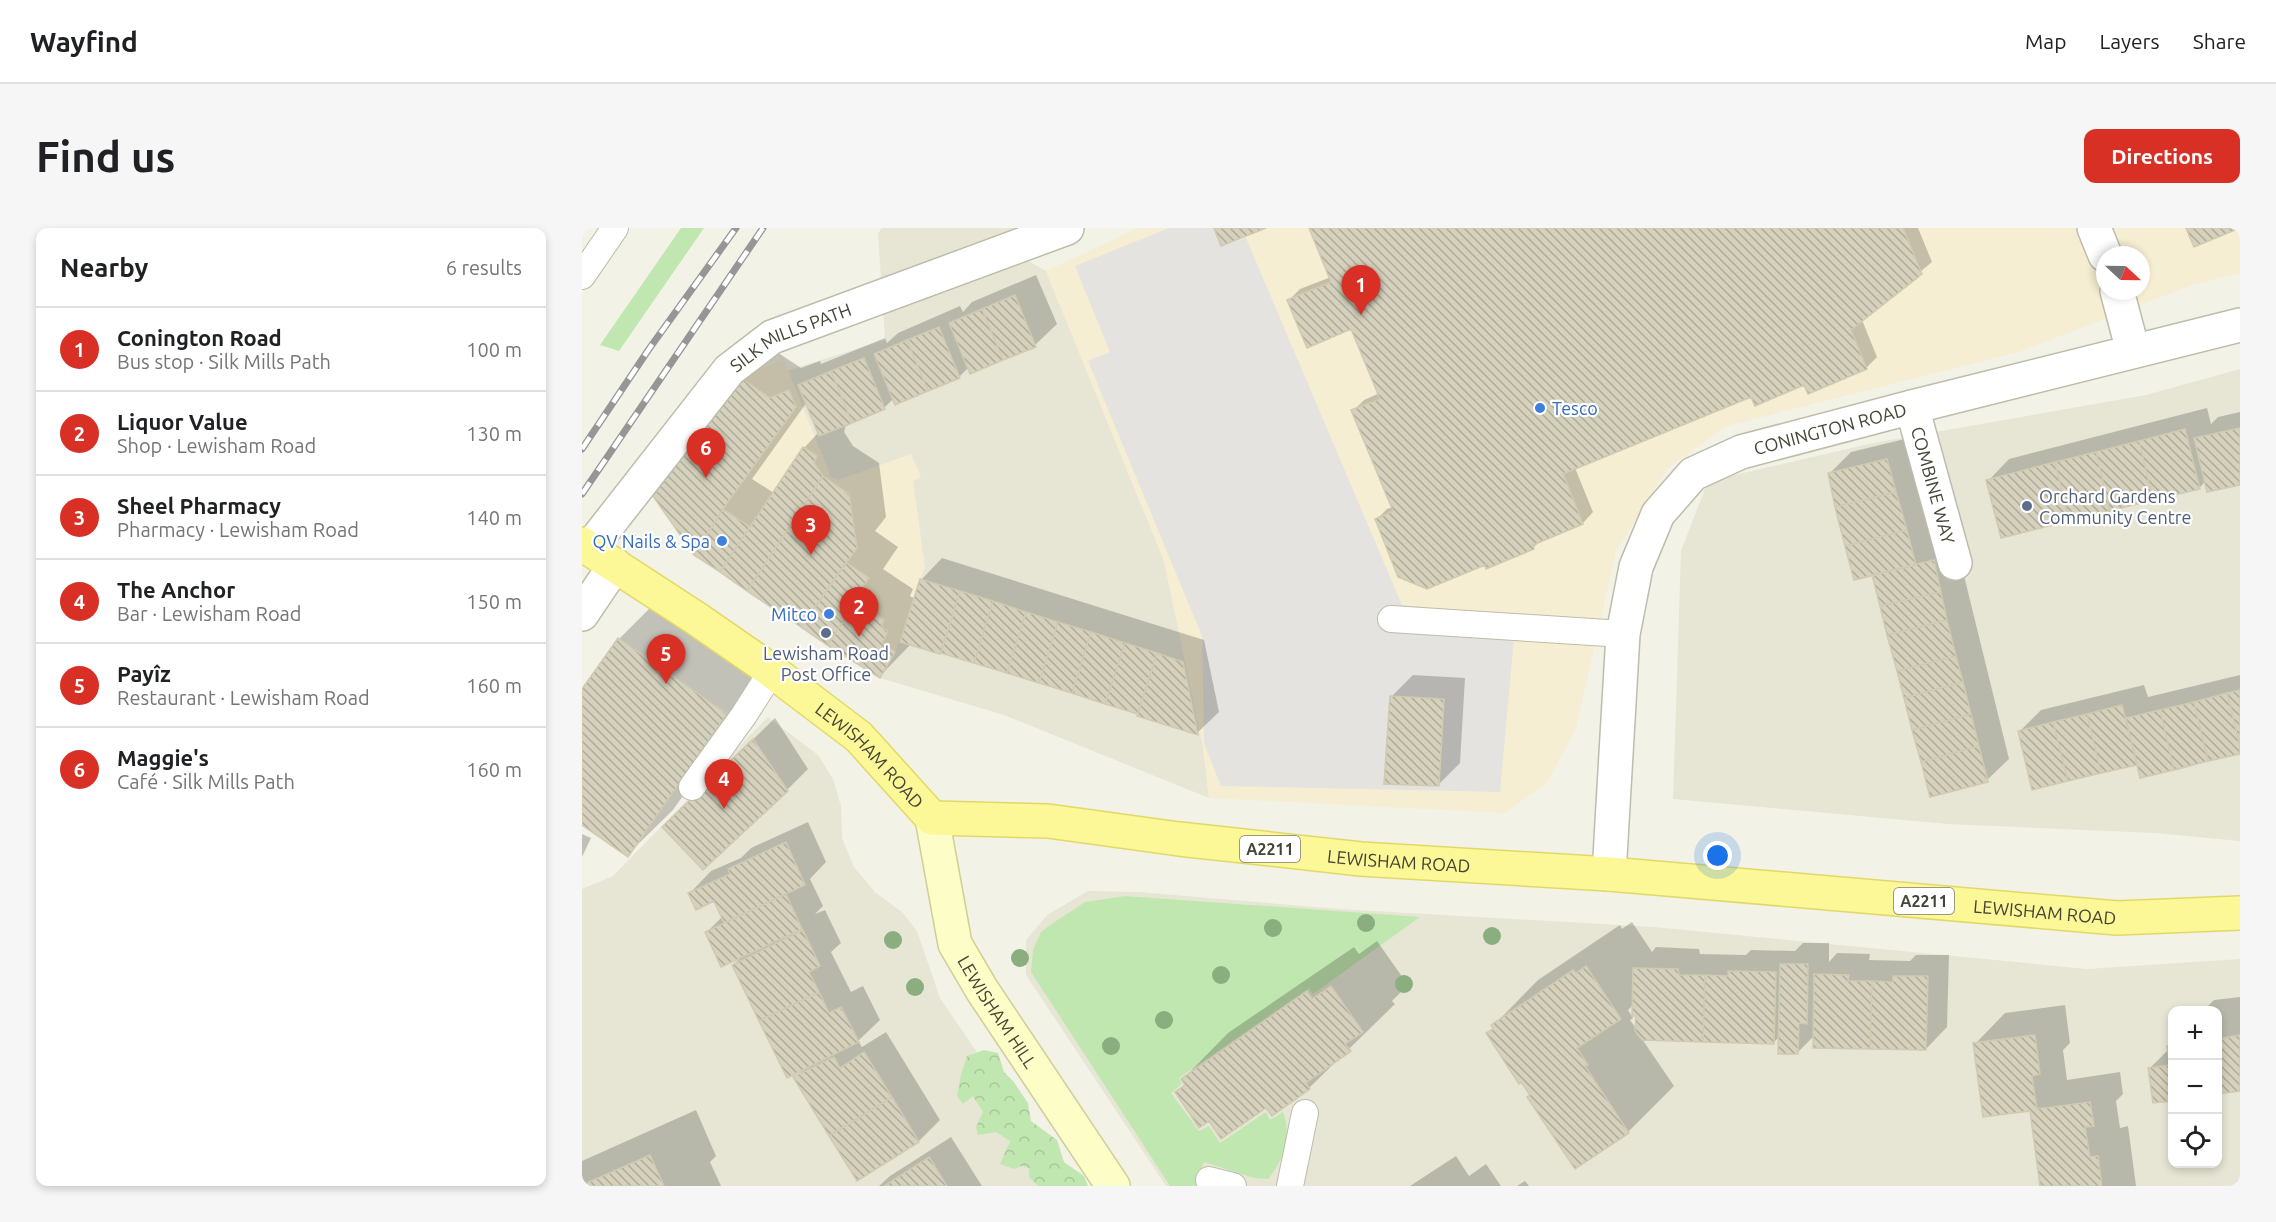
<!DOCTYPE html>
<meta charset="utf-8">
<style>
:root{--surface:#fff;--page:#f6f6f6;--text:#202124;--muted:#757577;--line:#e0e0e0;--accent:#d93025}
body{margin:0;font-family:Ubuntu,sans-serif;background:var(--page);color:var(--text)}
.controls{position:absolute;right:18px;bottom:18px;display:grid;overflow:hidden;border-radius:12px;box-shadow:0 3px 9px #0003}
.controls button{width:54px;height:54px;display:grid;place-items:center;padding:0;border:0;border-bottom:2px solid var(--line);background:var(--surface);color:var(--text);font:30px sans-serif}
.compass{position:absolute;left:1514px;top:18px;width:54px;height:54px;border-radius:50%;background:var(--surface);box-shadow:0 3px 9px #0003;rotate:112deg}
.you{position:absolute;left:1136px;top:628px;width:21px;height:21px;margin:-15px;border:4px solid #fff;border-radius:50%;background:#1a73e8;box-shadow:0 0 0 9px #1a73e833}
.badge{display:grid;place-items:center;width:39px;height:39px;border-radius:50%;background:var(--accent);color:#fff;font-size:20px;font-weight:700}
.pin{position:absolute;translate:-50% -50px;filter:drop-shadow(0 2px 3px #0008)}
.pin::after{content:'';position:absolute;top:32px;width:21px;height:18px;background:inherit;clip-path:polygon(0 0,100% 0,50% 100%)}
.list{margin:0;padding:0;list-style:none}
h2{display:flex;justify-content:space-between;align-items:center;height:78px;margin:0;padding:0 24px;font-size:26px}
h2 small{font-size:20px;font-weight:400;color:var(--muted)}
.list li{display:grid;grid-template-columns:39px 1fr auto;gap:18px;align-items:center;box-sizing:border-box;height:84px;padding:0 24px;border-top:2px solid var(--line)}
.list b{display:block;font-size:22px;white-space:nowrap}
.list p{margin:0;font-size:20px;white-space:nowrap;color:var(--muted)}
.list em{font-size:20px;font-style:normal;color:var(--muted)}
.icon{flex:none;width:33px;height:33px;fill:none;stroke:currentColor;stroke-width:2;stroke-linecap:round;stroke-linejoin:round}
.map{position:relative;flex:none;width:1658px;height:958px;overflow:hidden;border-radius:12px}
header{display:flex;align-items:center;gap:36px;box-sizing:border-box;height:84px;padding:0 30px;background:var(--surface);border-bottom:2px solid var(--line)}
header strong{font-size:28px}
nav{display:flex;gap:33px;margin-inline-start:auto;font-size:21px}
.intro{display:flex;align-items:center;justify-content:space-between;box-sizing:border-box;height:144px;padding:0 36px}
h1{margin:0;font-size:42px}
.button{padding:15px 27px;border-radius:12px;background:var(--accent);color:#fff;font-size:21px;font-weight:700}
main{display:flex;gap:36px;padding:0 36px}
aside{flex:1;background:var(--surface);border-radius:12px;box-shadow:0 3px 9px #0003}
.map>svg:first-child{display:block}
.residential{fill:#e7e6d5;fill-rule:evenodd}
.commercial{fill:#f5eed2;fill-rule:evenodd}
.green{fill:#c1e7b0}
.forest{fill:url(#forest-crowns)}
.parking{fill:#e4e3df}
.shadow{fill:#0003;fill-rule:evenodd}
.building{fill:url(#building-back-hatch);stroke:#cfcab0;stroke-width:1.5}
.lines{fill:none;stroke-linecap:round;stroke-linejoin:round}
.lane-casing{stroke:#bebcaa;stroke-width:28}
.street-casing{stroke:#bebcaa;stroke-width:36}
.secondary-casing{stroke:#cfce95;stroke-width:36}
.primary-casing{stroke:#e1d967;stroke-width:36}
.lane{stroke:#fff;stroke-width:26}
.street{stroke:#fff;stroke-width:33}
.secondary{stroke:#fdfdc7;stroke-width:33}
.primary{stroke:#fcf797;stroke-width:33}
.rail-casing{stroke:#969696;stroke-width:7}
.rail{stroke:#fff;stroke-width:4.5;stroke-dasharray:14;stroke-linecap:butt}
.tree{fill:#8aae7f}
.shop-dot{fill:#3f7fe0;stroke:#fff;stroke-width:2}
.service-dot{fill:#5c6f8a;stroke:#fff;stroke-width:2}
.labels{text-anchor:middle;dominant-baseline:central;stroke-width:4.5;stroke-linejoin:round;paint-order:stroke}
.shield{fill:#fff;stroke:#7e7c72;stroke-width:1.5}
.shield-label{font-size:16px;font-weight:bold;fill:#464436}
.street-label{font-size:18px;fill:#464436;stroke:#fff}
.shop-label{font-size:18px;fill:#366cbe;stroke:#fff;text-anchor:end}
.service-label{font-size:18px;fill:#4e5e75;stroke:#fff;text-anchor:start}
</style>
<header>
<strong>Wayfind</strong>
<nav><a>Map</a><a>Layers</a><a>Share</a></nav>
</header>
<div class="intro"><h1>Find us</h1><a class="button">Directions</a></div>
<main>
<aside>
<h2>Nearby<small>6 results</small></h2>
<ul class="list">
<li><span class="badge">1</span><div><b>Conington Road</b><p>Bus stop · Silk Mills Path</p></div><em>100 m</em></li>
<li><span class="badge">2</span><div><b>Liquor Value</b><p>Shop · Lewisham Road</p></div><em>130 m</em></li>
<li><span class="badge">3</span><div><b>Sheel Pharmacy</b><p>Pharmacy · Lewisham Road</p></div><em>140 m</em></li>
<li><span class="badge">4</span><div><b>The Anchor</b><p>Bar · Lewisham Road</p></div><em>150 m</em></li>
<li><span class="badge">5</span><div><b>Payîz</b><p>Restaurant · Lewisham Road</p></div><em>160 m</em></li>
<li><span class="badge">6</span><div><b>Maggie's</b><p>Café · Silk Mills Path</p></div><em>160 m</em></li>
</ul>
</aside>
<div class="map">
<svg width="1658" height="958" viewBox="0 0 1658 958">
<defs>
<pattern id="forest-crowns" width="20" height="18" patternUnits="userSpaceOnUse" patternTransform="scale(1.5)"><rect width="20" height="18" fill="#c1e7b0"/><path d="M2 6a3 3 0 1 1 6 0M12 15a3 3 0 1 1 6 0" fill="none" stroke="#a7c798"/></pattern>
<pattern id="building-back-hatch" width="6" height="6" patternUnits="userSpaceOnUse" patternTransform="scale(1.5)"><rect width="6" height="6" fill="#d5d1bd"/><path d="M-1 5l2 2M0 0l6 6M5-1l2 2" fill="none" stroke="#afab9a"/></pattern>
</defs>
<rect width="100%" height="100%" fill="#f3f2e7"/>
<!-- residential -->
<path class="residential" d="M 300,0 L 450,0 L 415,15 L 464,43 L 582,332 L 621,519 L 627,570 L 422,487 L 298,450 L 112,327 L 153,159 L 303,112 L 296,5 Z
M 1658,141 L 1658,613 L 1572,605 L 1365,596 L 1091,571 L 1099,323 L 1126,253 L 1291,215 L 1564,167 Z
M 186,489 L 236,527 L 251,551 L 259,578 L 260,610 L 272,639 L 293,664 L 321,685 L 335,703 L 358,770 L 486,958 L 0,958 L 0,661 L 31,648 Z
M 506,663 L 557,664 L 757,681 L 1072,699 L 1505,741 L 1658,731 L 1658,958 L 584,958 L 444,747 L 444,712 L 465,687 ZM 1590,782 L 1636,782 L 1636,936 L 1590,936 Z"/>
<!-- commercial -->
<path class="commercial" d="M 556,0 L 1658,0 L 1658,45 L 1610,57 L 1437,124 L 1145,198 L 1085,241 L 1034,324 L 994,500 L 965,555 L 923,585 L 627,570 L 621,519 L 582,333 L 464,43 ZM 1523,27 L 1559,27 L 1559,63 L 1523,63 Z
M 202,132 L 249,249 L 256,252 L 329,226 L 339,249 L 331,253 L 343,339 L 313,424 L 298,450 L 112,327 L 155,147 Z"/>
<!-- green -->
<path class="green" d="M 99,0 L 122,0 L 37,123 L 18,117 Z
M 543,668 L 838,689 L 731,766 L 727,760 L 597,850 L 600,856 L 589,865 L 617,903 L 627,898 L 638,915 L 684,884 L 688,892 L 701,884 C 710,906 702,933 686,951 L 672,950 L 622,934 L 614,958 L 588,958 L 449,744 L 451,722 L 459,704 L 468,697 L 503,674 Z"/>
<!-- forest -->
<path class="forest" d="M 402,822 L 416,825 L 422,844 L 431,853 L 446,875 L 449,893 L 475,912 L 482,934 L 502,948 L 506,958 L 456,958 L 447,949 L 447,940 L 439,938 L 432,941 L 418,936 L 428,913 L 414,904 L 396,907 L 394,899 L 401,884 L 391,868 L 381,876 L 375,868 L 379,846 L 385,828 Z"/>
<!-- parking -->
<path class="parking" d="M 587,0 L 632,0 L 640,18 L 664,10 L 820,377 L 934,388 L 918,564 L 639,558 L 622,515 L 620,408 L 506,133 L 528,124 L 493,38 Z"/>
<!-- shadow -->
<path class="shadow" d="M 729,0 L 1336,0 L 1350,34 L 1280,92 L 1295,129 L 1284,140 L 1170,167 L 993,240 L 1011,284 L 1001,295 L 959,312 L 951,320 L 903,335 L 794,292 L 805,281 L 811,279 L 771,183 L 782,172 L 798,165 L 770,99 L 707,72 L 718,61 L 749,49 Z
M 454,47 L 475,96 L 453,117 L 387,139 L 377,149 L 312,170 L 302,180 L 264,197 L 262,204 L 271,218 L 297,235 L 304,289 L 293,303 L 316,319 L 301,341 L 331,361 L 328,368 L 333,371 L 339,352 L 360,330 L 622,412 L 637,484 L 615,505 L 359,423 L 358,425 L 329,416 L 298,448 L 73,268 L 186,118 L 219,140 L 238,133 L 239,136 L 303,110 L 305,115 L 316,105 L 378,78 L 381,84 L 390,74 ZM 225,174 L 237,204 L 222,220 L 192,265 L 170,251 Z
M 1625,180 L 1629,196 L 1636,189 L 1658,184 L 1658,255 L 1624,253 L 1618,259 L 1420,308 L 1406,253 L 1427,231 Z
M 1327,210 L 1373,311 L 1427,531 L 1405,552 L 1291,345 L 1247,246 L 1269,224 Z
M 83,365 L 190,440 L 91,582 L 45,627 L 0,596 L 0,464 L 37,411 Z
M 831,447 L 883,450 L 878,535 L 857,556 L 809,469 Z
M 1658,447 L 1658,524 L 1556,535 L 1451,560 L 1437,504 L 1459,482 L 1562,457 L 1566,469 Z
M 193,490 L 226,541 L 205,562 L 103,578 Z
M 226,594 L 244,634 L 228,651 L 241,678 L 233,686 L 243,682 L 259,715 L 249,724 L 269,764 L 281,758 L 298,792 L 276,813 L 280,819 L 304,804 L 358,892 L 337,913 L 275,951 L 213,850 L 223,840 L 151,737 L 161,727 L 125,704 L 141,688 L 133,671 L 108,665 L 129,643 L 159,630 L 169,620 Z
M 0,606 L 9,610 L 0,629 Z
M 1050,694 L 1070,724 L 1074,719 L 1117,721 L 1118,726 L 1164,727 L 1169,722 L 1213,723 L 1221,715 L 1247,715 L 1247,734 L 1255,725 L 1288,726 L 1287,732 L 1328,733 L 1334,727 L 1367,727 L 1365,799 L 1344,821 L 1233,807 L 1216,824 L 1198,808 L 1192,814 L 1060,811 L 1092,858 L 1046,904 L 950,866 L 906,806 L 912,800 L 911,798 L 956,752 L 1038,697 L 1040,701 ZM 1052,776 L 1055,787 L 1055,802 L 1048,792 L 1051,790 L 1046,782 Z
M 795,713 L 826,757 L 810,773 L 813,776 L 727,860 L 684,878 L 627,891 L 595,865 L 604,856 L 601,851 L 646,805 L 772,719 L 777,726 Z
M 1658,769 L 1658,862 L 1636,865 L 1636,782 L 1622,782 L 1632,772 Z
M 1483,777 L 1488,815 L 1481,822 L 1485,852 L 1538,844 L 1541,866 L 1534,873 L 1538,900 L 1546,898 L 1554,958 L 1460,958 L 1449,881 L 1393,816 L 1423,785 Z
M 1590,814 L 1590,871 L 1572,874 L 1568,840 L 1587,821 L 1586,818 Z
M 114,882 L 134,928 L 128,934 L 139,958 L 0,958 L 0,933 Z
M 369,909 L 400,958 L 297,958 L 308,948 Z
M 874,928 L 887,948 L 904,936 L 919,958 L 828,958 Z
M 943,953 L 947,958 L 935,958 Z"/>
<!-- building -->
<path class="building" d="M 632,0 L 684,0 L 639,18 Z
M 727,0 L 1321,0 L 1340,46 L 1269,102 L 1285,141 L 1226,166 L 1222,157 L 1173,178 L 1169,169 L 981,246 L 1001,296 L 951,317 L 952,321 L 904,341 L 903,337 L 845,361 L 816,349 L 793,291 L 811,283 L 769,182 L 798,171 L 769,101 L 725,120 L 705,72 L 749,54 Z
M 1604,0 L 1658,0 L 1612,19 Z
M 433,67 L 454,119 L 421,132 L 400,81 Z
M 400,81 L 421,132 L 388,146 L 367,95 Z
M 357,99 L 378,150 L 346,163 L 325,112 Z
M 325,112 L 346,163 L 313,177 L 292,126 Z
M 282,130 L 303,181 L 270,195 L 249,143 Z
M 249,143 L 270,195 L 237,208 L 216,157 Z
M 155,147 L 188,170 L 207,162 L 214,179 L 141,281 L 112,327 L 71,268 Z
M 1658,200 L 1658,257 L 1625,264 L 1612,210 Z
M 1603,201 L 1618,261 L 1571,272 L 1557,213 Z
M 1557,213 L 1571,272 L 1528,283 L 1514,224 Z
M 221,219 L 235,228 L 232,235 L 241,248 L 165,363 L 138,344 Z
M 1514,224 L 1528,283 L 1487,293 L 1473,234 Z
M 1305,231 L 1314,264 L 1253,279 L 1246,245 Z
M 1473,234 L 1487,293 L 1419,310 L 1404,252 Z
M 241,248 L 267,266 L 275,320 L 219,399 L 165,363 Z
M 1314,264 L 1325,302 L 1263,318 L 1253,279 Z
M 141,281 L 168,299 L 138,344 L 112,327 Z
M 1325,302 L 1334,337 L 1272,352 L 1263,318 Z
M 1352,332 L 1359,364 L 1298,378 L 1290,347 Z
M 264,334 L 287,350 L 271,372 L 275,374 L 245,417 L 219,399 Z
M 338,351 L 378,363 L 358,426 L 318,414 Z
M 378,363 L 411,373 L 392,435 L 359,425 Z
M 1359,364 L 1365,392 L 1305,407 L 1298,378 Z
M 411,373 L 444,384 L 425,445 L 392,435 Z
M 275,374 L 302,392 L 299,399 L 306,403 L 300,415 L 313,424 L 298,450 L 245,417 Z
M 444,384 L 476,394 L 457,455 L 425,445 Z
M 1365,392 L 1374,428 L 1315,443 L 1305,407 Z
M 476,394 L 509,404 L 490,465 L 457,455 Z
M 509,404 L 543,415 L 523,476 L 490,465 Z
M 36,410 L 145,486 L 46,629 L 0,597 L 0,461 Z
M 543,415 L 575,425 L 556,486 L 523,476 Z
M 575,425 L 601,434 L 616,507 L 555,488 Z
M 1374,428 L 1381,454 L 1322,470 L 1315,443 Z
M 1381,454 L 1389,486 L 1330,502 L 1322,470 Z
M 1658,462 L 1658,518 L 1645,465 Z
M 1645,465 L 1658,518 L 1658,526 L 1626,533 L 1612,474 Z
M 808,468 L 862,471 L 857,558 L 802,556 Z
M 1612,474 L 1626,533 L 1592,542 L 1578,482 Z
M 1540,477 L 1555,537 L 1519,545 L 1505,486 Z
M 1578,482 L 1592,542 L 1558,550 L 1544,490 Z
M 1389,486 L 1397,518 L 1339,534 L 1330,502 Z
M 1505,486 L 1519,545 L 1486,553 L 1471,494 Z
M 1471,494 L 1486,553 L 1450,562 L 1436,503 Z
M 171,511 L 206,563 L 121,642 L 80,599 Z
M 1397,518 L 1406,554 L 1348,569 L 1339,534 Z
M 204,614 L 223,657 L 142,695 L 132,673 L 114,682 L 106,665 L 148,646 L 146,641 Z
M 204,666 L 220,701 L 139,739 L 123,704 Z
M 221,702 L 238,738 L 227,744 L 237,764 L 177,793 L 150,737 Z
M 1198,736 L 1226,736 L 1225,796 L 1217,795 L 1216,826 L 1196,826 Z
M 1004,738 L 1039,791 L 995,820 L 1006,837 L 1003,838 L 1047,905 L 993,941 L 945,869 L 948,867 L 939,854 L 937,856 L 904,805 L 911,801 L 909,797 L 991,742 L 994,745 Z
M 1051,740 L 1096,741 L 1097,747 L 1123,747 L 1121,814 L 1060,812 L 1053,803 L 1054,788 L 1050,788 Z
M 1146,743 L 1194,744 L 1192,816 L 1121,814 L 1123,747 L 1146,748 Z
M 1232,746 L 1267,747 L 1266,753 L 1290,753 L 1288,821 L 1231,820 Z
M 1311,748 L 1346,748 L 1344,822 L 1288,821 L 1290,753 L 1311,754 Z
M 749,758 L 781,804 L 763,816 L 769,823 L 724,855 L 728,861 L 690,888 L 684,880 L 639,911 L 627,893 L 617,900 L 593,864 L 603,857 L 599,851 L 725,763 L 730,771 Z
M 237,764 L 247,785 L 259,779 L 277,814 L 205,850 L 177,793 Z
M 1453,807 L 1458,846 L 1450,848 L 1455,881 L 1508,874 L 1512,898 L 1503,899 L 1508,929 L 1516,928 L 1520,958 L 1458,958 L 1448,883 L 1401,889 L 1391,815 Z
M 1658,807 L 1658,863 L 1636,866 L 1636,811 Z
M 1590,817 L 1590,873 L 1571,875 L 1566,840 L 1588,837 L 1585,818 Z
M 282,824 L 310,869 L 247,908 L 211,849 L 252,829 L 258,840 Z
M 310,869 L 337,914 L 275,953 L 247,908 Z
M 68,927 L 82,958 L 0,958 L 0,957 Z
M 347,929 L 365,958 L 302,958 Z"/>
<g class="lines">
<defs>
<path id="lane" d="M 0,48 L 33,0
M 809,391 L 1041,406
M 110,559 L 162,487 L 190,443
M 627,952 L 651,958
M 708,958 L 723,885"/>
<g id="street">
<path d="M 1512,0 L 1523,27"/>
<path d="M 1535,63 L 1551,123"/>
<path id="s1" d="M 1330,179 L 1373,335"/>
<path id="s2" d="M 7,321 L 147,142 L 190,109 L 485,0"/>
<path d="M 0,386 L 33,337"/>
<path id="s3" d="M 1027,646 L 1041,406 L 1054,339 L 1076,286 L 1111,246 L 1159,224 L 1330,179 L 1658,97"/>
</g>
<g id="secondary">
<path id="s4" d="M 350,590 L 373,716 L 400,762 L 531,958"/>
</g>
<g id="primary">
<path id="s5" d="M 0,316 L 115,391 L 190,443 L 277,509 L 350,590 L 466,593 L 597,611 L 779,631 L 1027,646 L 1535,690 L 1658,685"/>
</g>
</defs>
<!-- lane casing -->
<use href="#lane" class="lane-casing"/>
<!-- street casing -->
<use href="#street" class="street-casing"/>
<!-- secondary casing -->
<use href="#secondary" class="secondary-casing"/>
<!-- primary casing -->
<use href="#primary" class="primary-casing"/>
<!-- lane -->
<use href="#lane" class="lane"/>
<!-- street -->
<use href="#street" class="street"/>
<!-- secondary -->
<use href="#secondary" class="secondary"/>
<!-- primary -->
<use href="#primary" class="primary"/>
<defs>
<path id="rail" d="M 0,221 L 67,121 L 154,0
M 0,266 L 181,0"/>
</defs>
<!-- rail casing -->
<use href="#rail" class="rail-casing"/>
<!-- rail -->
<use href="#rail" class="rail"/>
</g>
<!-- trees -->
<g class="tree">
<circle cx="784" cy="695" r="9"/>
<circle cx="691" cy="700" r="9"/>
<circle cx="910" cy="708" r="9"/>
<circle cx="311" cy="712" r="9"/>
<circle cx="438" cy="730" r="9"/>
<circle cx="639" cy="747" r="9"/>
<circle cx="822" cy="756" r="9"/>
<circle cx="333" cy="759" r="9"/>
<circle cx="582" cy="792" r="9"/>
<circle cx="529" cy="818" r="9"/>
</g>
<!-- markers -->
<g class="shop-dot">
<circle cx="958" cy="180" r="6"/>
<circle cx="140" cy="313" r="6"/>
<circle cx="247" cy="386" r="6"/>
</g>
<g class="service-dot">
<circle cx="1445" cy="278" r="6"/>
<circle cx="244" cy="405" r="6"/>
</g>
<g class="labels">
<!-- shield labels -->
<g class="shield">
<rect x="658" y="608" width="60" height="26" rx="4.5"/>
<rect x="1312" y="660" width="60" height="26" rx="4.5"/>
</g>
<g class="shield-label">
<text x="688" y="621">A2211</text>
<text x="1342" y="673">A2211</text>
</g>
<!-- street labels -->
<g class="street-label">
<text stroke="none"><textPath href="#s2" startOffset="298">SILK MILLS PATH</textPath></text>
<text stroke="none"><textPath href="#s3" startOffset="564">CONINGTON ROAD</textPath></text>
<text stroke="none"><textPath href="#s1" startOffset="81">COMBINE WAY</textPath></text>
<text stroke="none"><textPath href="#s5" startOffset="358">LEWISHAM ROAD</textPath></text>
<text stroke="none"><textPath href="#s5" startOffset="916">LEWISHAM ROAD</textPath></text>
<text stroke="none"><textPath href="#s5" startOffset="1564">LEWISHAM ROAD</textPath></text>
<text stroke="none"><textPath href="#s4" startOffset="208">LEWISHAM HILL</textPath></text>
</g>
<!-- shop labels -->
<g class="shop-label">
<text x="970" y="180" text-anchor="start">Tesco</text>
<text x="128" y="313">QV Nails &amp; Spa</text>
<text x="235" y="386">Mitco</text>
</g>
<!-- service labels -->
<g class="service-label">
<text x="1457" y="268">Orchard Gardens<tspan x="1457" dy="21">Community Centre</tspan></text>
<text x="244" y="425" text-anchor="middle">Lewisham Road<tspan x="244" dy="21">Post Office</tspan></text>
</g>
</g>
</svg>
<div class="controls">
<button>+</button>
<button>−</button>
<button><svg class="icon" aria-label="locate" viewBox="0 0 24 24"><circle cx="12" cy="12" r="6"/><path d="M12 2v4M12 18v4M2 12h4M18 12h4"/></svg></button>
</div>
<svg class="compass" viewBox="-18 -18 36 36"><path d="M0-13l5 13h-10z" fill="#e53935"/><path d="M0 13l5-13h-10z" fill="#757577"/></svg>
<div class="you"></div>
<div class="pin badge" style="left:779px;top:87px">1</div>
<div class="pin badge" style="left:277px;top:409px">2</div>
<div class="pin badge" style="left:229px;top:327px">3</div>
<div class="pin badge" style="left:142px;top:581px">4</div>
<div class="pin badge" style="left:84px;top:456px">5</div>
<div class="pin badge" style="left:124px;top:250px">6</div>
</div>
</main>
